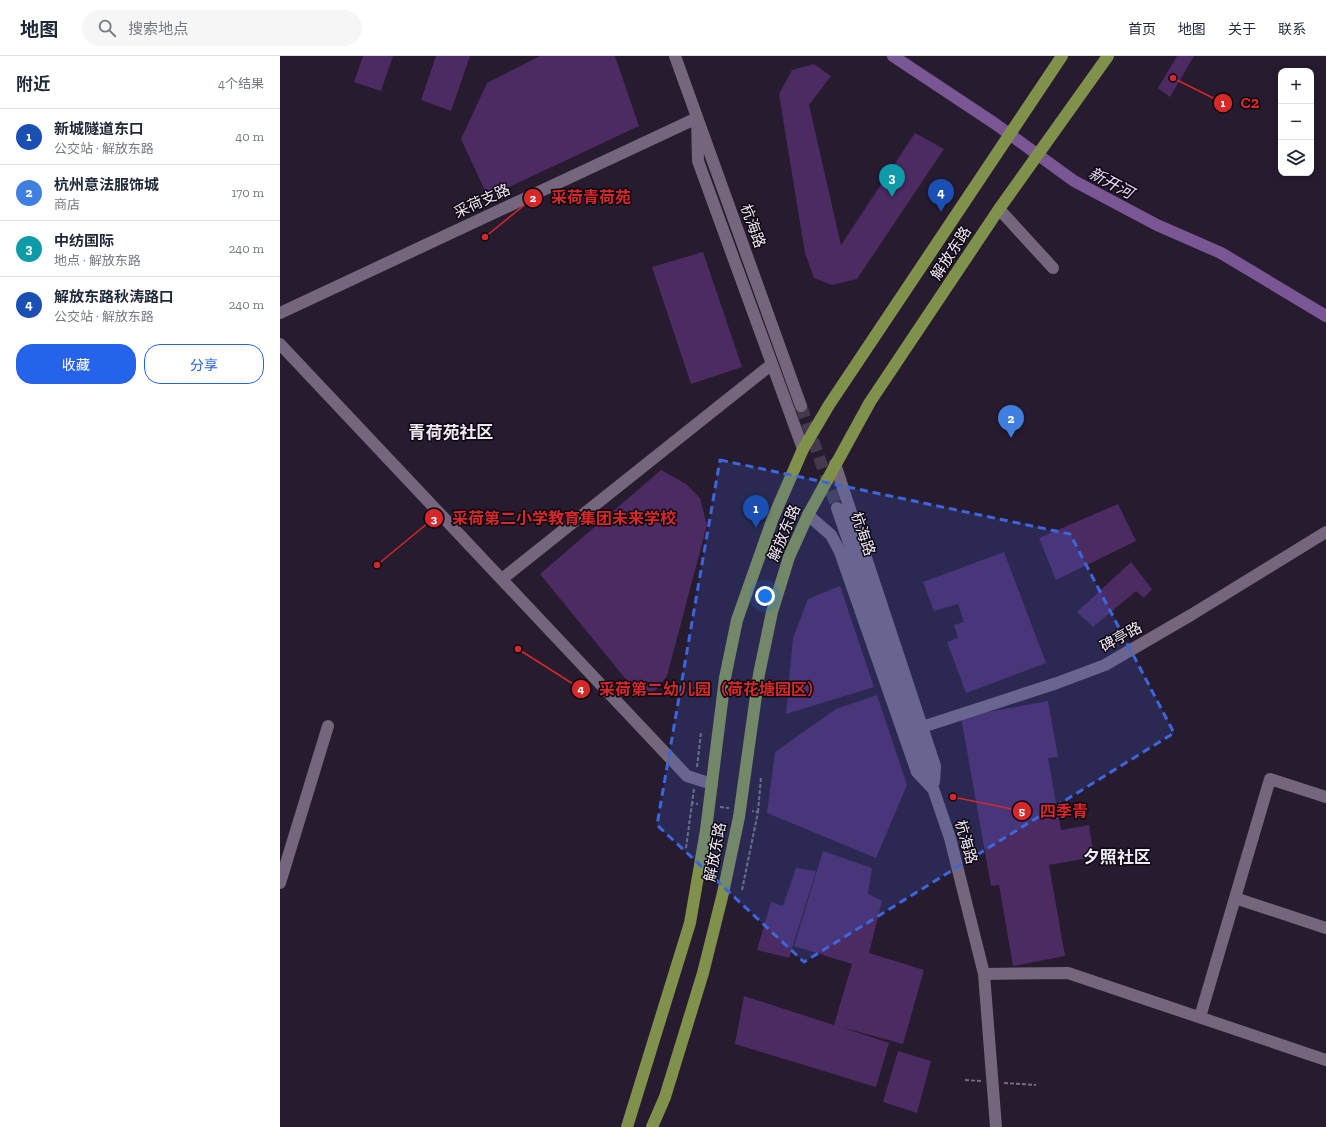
<!DOCTYPE html>
<html lang="zh">
<meta charset="utf-8">
<style>
:root{--surface:#fff;--page:#f6f6f7;--text:#1f2937;--muted:#747a83;--line:#e0e1e3;--accent:#2563eb}
body{margin:0;font-family:"Zilla Slab","Noto Sans SC",serif;background:var(--page);color:var(--text)}
.controls{position:absolute;right:12px;top:12px;display:grid;overflow:hidden;border-radius:8px;box-shadow:0 2px 10px #0003}
.controls button{width:36px;height:36px;display:grid;place-items:center;padding:0;border:0;border-bottom:1px solid var(--line);background:var(--surface);color:var(--text);font:20px sans-serif}
.you{position:absolute;left:485px;top:540px;width:14px;height:14px;margin:-10px;border:3px solid #fff;border-radius:50%;background:#1a73e8;box-shadow:0 0 0 6px #1a73e833}
.badge{display:grid;place-items:center;width:26px;height:26px;border-radius:50%;background:var(--accent);color:#fff;font-size:13px;font-weight:700}
.pin{position:absolute;translate:-50% -33px;filter:drop-shadow(0 1px 2px #0008)}
.pin::after{content:'';position:absolute;top:21px;width:14px;height:12px;background:inherit;clip-path:polygon(0 0,100% 0,50% 100%)}
.list{margin:0;padding:0;list-style:none}
h2{display:flex;justify-content:space-between;align-items:center;height:52px;margin:0;padding:0 16px;font-size:17px}
h2 small{font-size:13px;font-weight:400;color:var(--muted)}
.list li{display:grid;grid-template-columns:26px 1fr auto;gap:12px;align-items:center;box-sizing:border-box;height:56px;padding:0 16px;border-top:1px solid var(--line)}
.list b{display:block;font-size:15px;white-space:nowrap}
.list p{margin:0;font-size:13px;white-space:nowrap;color:var(--muted)}
.list em{font-size:13px;font-style:normal;color:var(--muted)}
.actions{display:flex;gap:8px;padding:12px 16px}
.actions a{flex:1;padding:9px 0;border:1px solid var(--accent);border-radius:16px;text-align:center;font-size:14px;color:var(--accent)}
.actions .main{background:var(--accent);color:#fff}
.icon{flex:none;width:22px;height:22px;fill:none;stroke:currentColor;stroke-width:2;stroke-linecap:round;stroke-linejoin:round}
.map{position:relative;flex:none;width:1046px;height:1071px;overflow:hidden}
header{display:flex;align-items:center;gap:24px;box-sizing:border-box;height:56px;padding:0 20px;background:var(--surface);border-bottom:1px solid var(--line)}
header strong{font-size:19px}
nav{display:flex;gap:22px;margin-inline-start:auto;font-size:14px}
.search{width:280px;height:36px;background:var(--page);display:flex;align-items:center;gap:10px;box-sizing:border-box;padding:0 14px;border-radius:22px;color:var(--muted);font-size:15px}
main{display:flex}
aside{flex:1;background:var(--surface)}
.map>svg:first-child{display:block}
.lines{fill:none;stroke-linecap:round;stroke-linejoin:round}
.canal{stroke:#7a5794;stroke-width:12}
.building{fill:#4c2a62}
.minor-tunnel{stroke:#453a4d;stroke-width:12;stroke-dasharray:12 6;stroke-linecap:butt}
.path{stroke:#796f81;stroke-width:2;stroke-dasharray:4 2;stroke-linecap:butt}
.minor{stroke:#73667d;stroke-width:12}
.major{stroke:#80914b;stroke-width:12}
.marked{fill:#3d65dc;fill-opacity:0.2;stroke:#3d65dc;stroke-width:3;stroke-dasharray:8 5;stroke-linejoin:round}
.labels{text-anchor:middle;dominant-baseline:central;stroke-width:3;stroke-linejoin:round;paint-order:stroke}
.street-label{font-size:15px;fill:#f0e9f6;stroke:#0d0811}
.water-label{font-size:16px;font-style:italic;fill:#edd9fd;stroke:#0d0811}
.quarter-label{font-size:17px;font-weight:bold;fill:#f0e9f6;stroke:#0d0811}
.leader{fill:none;stroke:#d62828;stroke-width:1.5}
.callout-dot{fill:#d62828;stroke:#0d0811;stroke-width:1.5}
.mark-label{font-size:12px;text-anchor:middle;font-weight:bold;fill:#fff}
.callout-label{font-size:16px;text-anchor:middle;font-weight:bold;fill:#d62828;stroke:#0d0811;stroke-width:3;stroke-linejoin:round;paint-order:stroke}
</style>
<header>
<strong>地图</strong>
<div class="search"><svg class="icon" aria-label="search" viewBox="0 0 24 24"><circle cx="10" cy="10" r="6"/><path d="M15 15l6 6"/></svg>搜索地点</div>
<nav><a>首页</a><a>地图</a><a>关于</a><a>联系</a></nav>
</header>
<main>
<aside>
<h2>附近<small>4个结果</small></h2>
<ul class="list">
<li><span class="badge" style="background:#1a4fb4">1</span><div><b>新城隧道东口</b><p>公交站 · 解放东路</p></div><em>40 m</em></li>
<li><span class="badge" style="background:#3f7fe0">2</span><div><b>杭州意法服饰城</b><p>商店</p></div><em>170 m</em></li>
<li><span class="badge" style="background:#0f9aa8">3</span><div><b>中纺国际</b><p>地点 · 解放东路</p></div><em>240 m</em></li>
<li><span class="badge" style="background:#1a4fb4">4</span><div><b>解放东路秋涛路口</b><p>公交站 · 解放东路</p></div><em>240 m</em></li>
</ul>
<div class="actions"><a class="main">收藏</a><a>分享</a></div>
</aside>
<div class="map">
<svg width="1046" height="1071" viewBox="0 0 1046 1071">
<rect width="100%" height="100%" fill="#271b2f"/>
<g class="lines">
<!-- canal -->
<path class="canal" d="M 613,0 L 714,67 L 794,125 L 877,169 L 941,197 L 1046,260"/>
</g>
<!-- building -->
<path class="building" d="M 83,0 L 113,0 L 101,35 L 74,26 Z
M 156,0 L 190,0 L 171,55 L 141,44 Z
M 260,0 L 335,0 L 359,70 L 208,141 L 181,83 L 207,27 Z
M 897,0 L 914,0 L 890,41 L 878,32 Z
M 534,8 L 551,20 L 529,49 L 561,189 L 635,77 L 664,93 L 577,223 L 552,229 L 534,222 L 525,197 L 499,38 L 512,14 Z
M 423,196 L 462,311 L 411,328 L 372,211 Z
M 381,414 L 406,428 L 420,442 L 427,469 L 387,620 L 374,636 L 357,637 L 260,518 Z
M 838,448 L 856,485 L 776,524 L 759,482 Z
M 724,496 L 766,607 L 686,637 L 667,586 L 678,582 L 674,569 L 684,566 L 678,548 L 654,555 L 643,526 Z
M 851,506 L 872,533 L 864,542 L 856,535 L 813,571 L 797,556 Z
M 560,530 L 594,631 L 506,658 L 513,582 L 528,543 Z
M 597,639 L 627,729 L 596,802 L 487,757 L 495,696 L 556,653 Z
M 768,645 L 778,701 L 768,702 L 781,774 L 809,769 L 814,801 L 769,809 L 785,900 L 733,910 L 719,829 L 711,830 L 681,661 Z
M 543,795 L 592,812 L 588,838 L 602,845 L 589,897 L 644,914 L 623,988 L 561,971 L 609,987 L 596,1031 L 455,988 L 464,940 L 554,969 L 572,908 L 514,890 Z
M 516,812 L 536,815 L 509,902 L 477,894 L 491,846 L 503,850 Z
M 618,995 L 651,1005 L 637,1057 L 603,1046 Z"/>
<g class="lines">
<!-- minor-tunnel -->
<path class="minor-tunnel" d="M 521,350 L 557,452"/>
<!-- path -->
<path class="path" d="M 417,711 L 421,677
M 414,733 L 412,747 L 418,748
M 440,751 L 449,752
M 478,756 L 481,721
M 406,792 L 412,747
M 462,834 L 478,756 L 472,755
M 685,1024 L 701,1025
M 724,1027 L 756,1029"/>
<!-- minor -->
<path class="minor" d="M 395,0 L 521,350
M 719,153 L 773,212
M 0,257 L 417,62 L 418,105 L 523,393
M 0,288 L 407,720 L 432,728
M 555,408 L 655,710 L 654,726
M 557,452 L 670,782 L 704,918 L 716,1071
M 528,459 L 551,479 L 560,496 L 637,716 L 651,731
M 222,523 L 492,308
M 633,674 L 777,627 L 825,609 L 911,559 L 1046,476
M 0,827 L 48,670
M 955,842 L 1046,872
M 704,918 L 788,917 L 1046,1004
M 920,961 L 990,723 L 1046,741"/>
<!-- major -->
<path class="major" d="M 347,1071 L 410,867 L 426,774 L 445,622 L 457,564 L 493,462 L 523,393 L 549,349 L 782,0
M 372,1071 L 385,1041 L 423,917 L 443,837 L 459,761 L 479,618 L 492,556 L 509,501 L 528,459 L 590,346 L 719,153 L 828,0"/>
</g>
<!-- marked area -->
<path class="marked" d="M 440,404 L 790,478 L 894,677 L 524,906 L 377,769 Z"/>
<g class="labels">
<!-- street labels -->
<g class="street-label">
<text transform="translate(202 145) rotate(-25)">采荷支路</text>
<text transform="translate(473 170) rotate(70)">杭海路</text>
<text transform="translate(671 197) rotate(-57)">解放东路</text>
<text transform="translate(504 477) rotate(-67)">解放东路</text>
<text transform="translate(583 478) rotate(71)">杭海路</text>
<text transform="translate(841 581) rotate(-29)">碑亭路</text>
<text transform="translate(686 786) rotate(74)">杭海路</text>
<text transform="translate(435 796) rotate(-79)">解放东路</text>
</g>
<!-- water labels -->
<g class="water-label">
<text transform="translate(831 127) rotate(28)">新开河</text>
</g>
<!-- quarter labels -->
<g class="quarter-label">
<text x="171" y="376">青荷苑社区</text>
<text x="837" y="801">夕照社区</text>
</g>
</g>
<!-- callouts -->
<path class="leader" d="M893 22L943 47M205 181L253 142M97 509L154 462M238 593L301 633M673 741L742 755"/>
<g class="callout-dot">
<circle cx="893" cy="22" r="4"/>
<circle cx="205" cy="181" r="4"/>
<circle cx="97" cy="509" r="4"/>
<circle cx="238" cy="593" r="4"/>
<circle cx="673" cy="741" r="4"/>
<circle cx="943" cy="47" r="10"/>
<circle cx="253" cy="142" r="10"/>
<circle cx="154" cy="462" r="10"/>
<circle cx="301" cy="633" r="10"/>
<circle cx="742" cy="755" r="10"/>
</g>
<g class="mark-label">
<text x="943" y="51">1</text>
<text x="253" y="146">2</text>
<text x="154" y="467">3</text>
<text x="301" y="637">4</text>
<text x="742" y="759">5</text>
</g>
<g class="callout-label">
<text x="970" y="52">C2</text>
<text x="311" y="147">采荷青荷苑</text>
<text x="284" y="468">采荷第二小学教育集团未来学校</text>
<text x="431" y="639">采荷第二幼儿园（荷花塘园区）</text>
<text x="784" y="761">四季青</text>
</g>
</svg>
<div class="controls">
<button>+</button>
<button>−</button>
<button><svg class="icon" aria-label="layers" viewBox="0 0 24 24"><path d="M12 4l9 5-9 5-9-5zM3 14l9 5 9-5"/></svg></button>
</div>
<div class="you"></div>
<div class="pin badge" style="left:476px;top:472px;background:#1a4fb4">1</div>
<div class="pin badge" style="left:731px;top:382px;background:#3f7fe0">2</div>
<div class="pin badge" style="left:612px;top:141px;background:#0f9aa8">3</div>
<div class="pin badge" style="left:661px;top:156px;background:#1a4fb4">4</div>
</div>
</main>
